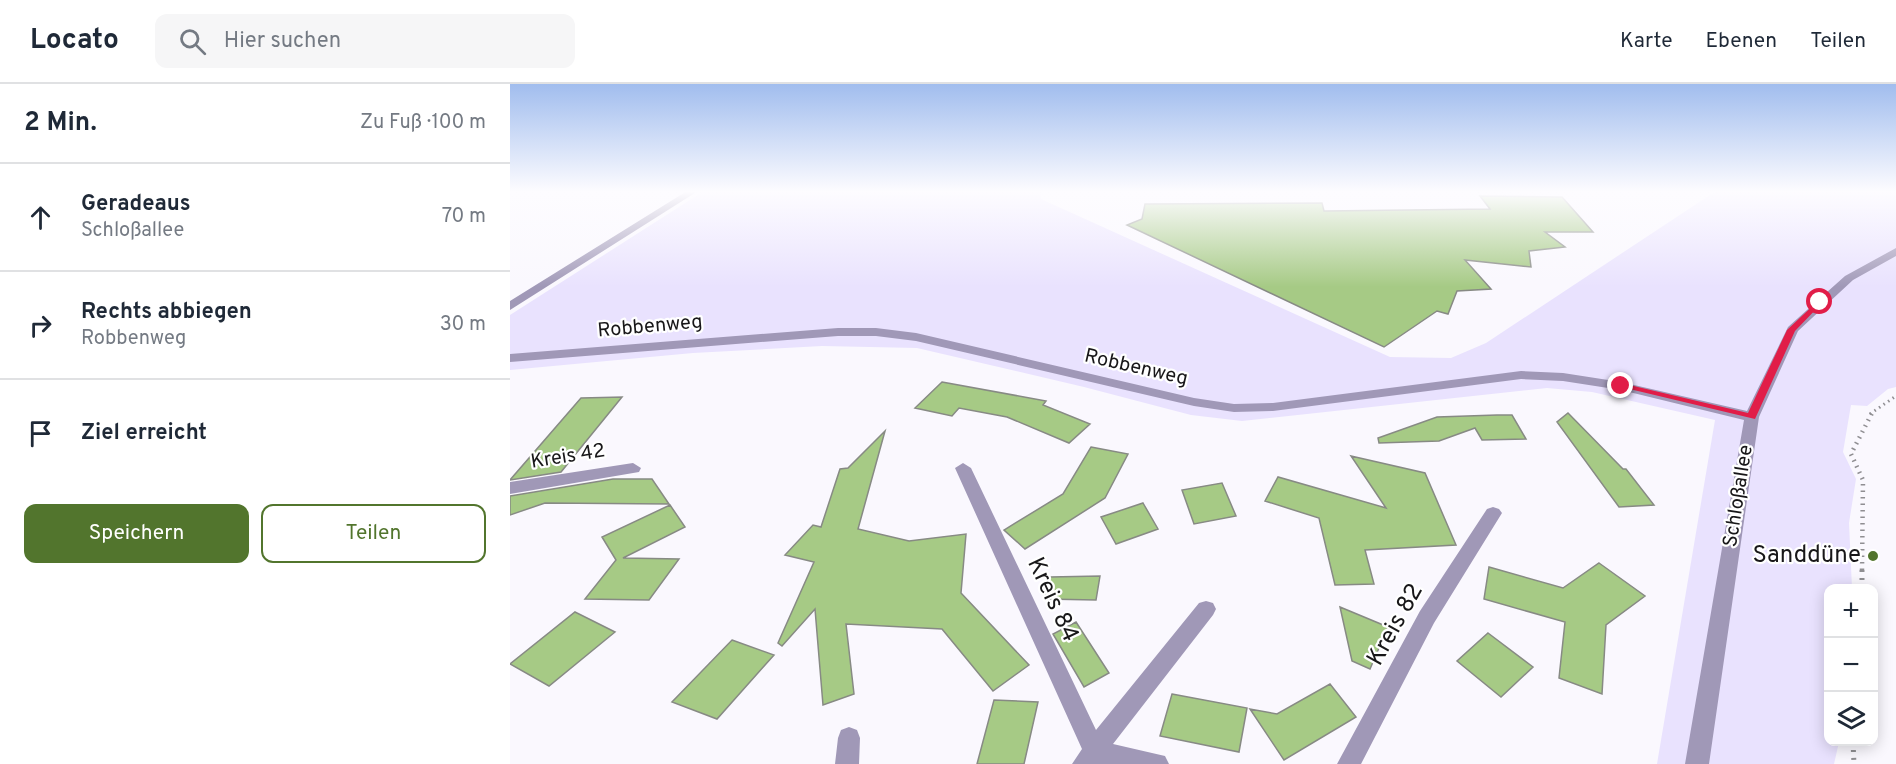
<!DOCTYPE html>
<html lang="de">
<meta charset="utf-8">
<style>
:root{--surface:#fff;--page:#f6f6f7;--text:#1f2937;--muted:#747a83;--line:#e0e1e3;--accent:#52752d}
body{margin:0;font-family:Overpass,sans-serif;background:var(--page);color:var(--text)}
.controls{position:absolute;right:18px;bottom:18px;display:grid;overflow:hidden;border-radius:12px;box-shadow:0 3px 15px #0003}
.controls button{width:54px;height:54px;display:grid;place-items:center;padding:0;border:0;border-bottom:2px solid var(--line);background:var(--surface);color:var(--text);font:30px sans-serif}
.stop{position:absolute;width:18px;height:18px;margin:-14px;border:4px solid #e11d48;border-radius:50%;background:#fff}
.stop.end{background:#e11d48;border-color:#fff;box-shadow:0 2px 6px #0008}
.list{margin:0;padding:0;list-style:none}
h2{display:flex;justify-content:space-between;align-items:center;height:78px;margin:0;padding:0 24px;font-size:26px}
h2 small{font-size:20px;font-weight:400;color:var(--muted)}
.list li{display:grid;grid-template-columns:39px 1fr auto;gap:18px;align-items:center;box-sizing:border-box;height:108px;padding:0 24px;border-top:2px solid var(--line)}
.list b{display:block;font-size:22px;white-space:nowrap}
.list p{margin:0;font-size:20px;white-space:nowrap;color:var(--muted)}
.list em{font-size:20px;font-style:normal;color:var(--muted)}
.actions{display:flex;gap:12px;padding:18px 24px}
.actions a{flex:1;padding:14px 0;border:2px solid var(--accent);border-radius:12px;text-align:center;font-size:21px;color:var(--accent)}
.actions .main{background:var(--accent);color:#fff}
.icon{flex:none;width:33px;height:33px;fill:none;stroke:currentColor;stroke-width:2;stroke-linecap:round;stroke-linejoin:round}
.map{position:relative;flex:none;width:1386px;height:680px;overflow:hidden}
header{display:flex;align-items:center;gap:36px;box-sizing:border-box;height:84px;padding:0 30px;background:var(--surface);border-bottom:2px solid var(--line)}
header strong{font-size:28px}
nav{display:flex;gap:33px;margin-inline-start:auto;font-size:21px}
.search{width:420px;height:54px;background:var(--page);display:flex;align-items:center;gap:15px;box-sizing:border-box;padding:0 21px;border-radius:12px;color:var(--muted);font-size:22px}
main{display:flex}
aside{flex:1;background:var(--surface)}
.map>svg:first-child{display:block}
.green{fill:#e9e2fe}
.building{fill:#a6ca85;stroke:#878a84;stroke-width:1.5}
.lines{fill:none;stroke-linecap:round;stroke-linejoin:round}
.path-far2{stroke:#8f8e92;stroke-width:3;stroke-dasharray:1.5 4;stroke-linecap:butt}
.path-far1{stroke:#8f8e92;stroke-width:4.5;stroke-dasharray:1.5 5;stroke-linecap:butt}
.path{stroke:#8f8e92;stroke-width:5;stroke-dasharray:2 6;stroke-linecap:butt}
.lane{fill:#a098b7;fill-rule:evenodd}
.street{fill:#a098b7;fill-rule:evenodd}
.route{fill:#e11d48}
.poi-dot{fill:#52752d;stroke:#fff;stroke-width:2}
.labels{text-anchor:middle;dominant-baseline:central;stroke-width:4.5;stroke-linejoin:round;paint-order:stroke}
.street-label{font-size:20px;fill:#181719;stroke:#fff}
.near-poi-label{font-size:24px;fill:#181719;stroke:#fff;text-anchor:end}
.near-street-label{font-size:24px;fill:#181719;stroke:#fff}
</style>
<header>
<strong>Locato</strong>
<div class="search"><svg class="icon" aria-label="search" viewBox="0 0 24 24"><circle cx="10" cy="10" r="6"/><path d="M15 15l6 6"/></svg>Hier suchen</div>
<nav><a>Karte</a><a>Ebenen</a><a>Teilen</a></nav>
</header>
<main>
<aside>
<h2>2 Min.<small>Zu Fuß · 100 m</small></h2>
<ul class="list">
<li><svg class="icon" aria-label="ahead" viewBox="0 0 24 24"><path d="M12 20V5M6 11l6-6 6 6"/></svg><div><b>Geradeaus</b><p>Schloßallee</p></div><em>70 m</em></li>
<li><svg class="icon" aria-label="right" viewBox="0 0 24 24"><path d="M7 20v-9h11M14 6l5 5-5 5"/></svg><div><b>Rechts abbiegen</b><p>Robbenweg</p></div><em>30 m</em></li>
<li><svg class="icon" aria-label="arrive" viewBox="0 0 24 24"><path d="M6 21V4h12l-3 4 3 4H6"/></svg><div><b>Ziel erreicht</b></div></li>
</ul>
<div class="actions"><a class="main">Speichern</a><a>Teilen</a></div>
</aside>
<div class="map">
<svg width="1386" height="680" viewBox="0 0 1386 680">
<rect width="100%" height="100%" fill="#faf8fe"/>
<!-- green -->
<path class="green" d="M 194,107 L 530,107 L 531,115 L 880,273 L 941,274 L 976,259 L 1206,107 L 1386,107 L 1386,303 L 1378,305 L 1357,322 L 1341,321 L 1333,368 L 1346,395 L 1339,439 L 1342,504 L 1318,504 L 1318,658 L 1329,658 L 1324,680 L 1147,680 L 1205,336 L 1082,308 L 1037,304 L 732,337 L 681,331 L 574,303 L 407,264 L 312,262 L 183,269 L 0,286 L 0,231 Z"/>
<!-- building -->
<path class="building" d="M 970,112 L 1052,113 L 1083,148 L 1035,148 L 1055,163 L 1019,167 L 1021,183 L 955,176 L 981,205 L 947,207 L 938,230 L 927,227 L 874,263 L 617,141 L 632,135 L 635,120 L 812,119 L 814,127 L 980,125 Z
M 432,298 L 536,317 L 533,321 L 580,340 L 559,359 L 497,333 L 449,324 L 442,332 L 405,324 Z
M 112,313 L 51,388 L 0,396 L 71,314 Z
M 1058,329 L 1113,385 L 1116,385 L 1144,421 L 1109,423 L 1047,338 Z
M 987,331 L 1002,331 L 1016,355 L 972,356 L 965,344 L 929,357 L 869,359 L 868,354 L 927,333 Z
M 375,347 L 348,445 L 399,457 L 456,450 L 451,509 L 519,581 L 483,607 L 432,545 L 336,540 L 344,610 L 313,621 L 305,525 L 272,562 L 268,559 L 304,478 L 275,471 L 303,441 L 311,443 L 330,385 L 338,384 Z
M 581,363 L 618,370 L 595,414 L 515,465 L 494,446 L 553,410 Z
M 841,372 L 915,389 L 946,461 L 855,466 L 864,500 L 825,501 L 809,434 L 755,417 L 768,393 L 876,424 Z
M 103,395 L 142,395 L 159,420 L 35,419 L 0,431 L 0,412 Z
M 712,399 L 726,432 L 684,440 L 672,406 Z
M 633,419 L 648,445 L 606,460 L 591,433 Z
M 160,421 L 175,443 L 113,474 L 169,475 L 139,516 L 75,515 L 106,476 L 92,453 Z
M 1089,479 L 1135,512 L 1096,541 L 1092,610 L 1049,594 L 1055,538 L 974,515 L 979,483 L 1053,504 Z
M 590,492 L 586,516 L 535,515 L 540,493 Z
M 830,523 L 878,543 L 860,585 L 842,577 Z
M 65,528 L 105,548 L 39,602 L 0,580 Z
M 566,538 L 599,589 L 574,603 L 543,550 Z
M 978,549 L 1023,583 L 991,613 L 947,577 Z
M 222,556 L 264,571 L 207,635 L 162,618 Z
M 820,600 L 846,633 L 774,676 L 740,625 L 767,630 Z
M 662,610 L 737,624 L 729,668 L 650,652 Z
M 484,616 L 528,618 L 514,680 L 467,680 Z"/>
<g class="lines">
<!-- path-far2 -->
<path class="path-far2" d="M 1360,330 L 1386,312"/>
<!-- path-far1 -->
<path class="path-far1" d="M 1352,486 L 1353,396 L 1341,370 L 1362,329"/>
<!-- path -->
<path class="path" d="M 1352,504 L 1352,484
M 1343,658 L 1344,680"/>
<!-- lane -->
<path class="lane" d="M 123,379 L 131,384 L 129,388 L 0,410 L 0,398 Z
M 453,379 L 461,384 L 586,646 L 689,519 L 696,517 L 703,519 L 706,525 L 703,531 L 603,660 L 655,672 L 659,680 L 562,680 L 572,665 L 445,384 Z
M 983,423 L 989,425 L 992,429 L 924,539 L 851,680 L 827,680 L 910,527 L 977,425 Z
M 339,643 L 347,646 L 350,654 L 349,680 L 325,680 L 328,654 L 331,646 Z"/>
<!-- street -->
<path class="street" d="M 177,107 L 188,107 L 0,226 L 0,217 Z
M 1386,164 L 1386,172 L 1343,196 L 1288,247 L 1249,333 L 1199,680 L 1175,680 L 1234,336 L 1111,306 L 1053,297 L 1011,295 L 763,327 L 724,328 L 684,322 L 406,257 L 366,252 L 328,252 L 0,278 L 0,270 L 328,244 L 366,244 L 406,249 L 684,314 L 724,320 L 763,319 L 1011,287 L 1053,289 L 1111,298 L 1237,327 L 1278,243 L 1335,192 Z"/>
</g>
<!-- sky -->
<linearGradient id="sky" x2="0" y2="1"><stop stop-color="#a1bdee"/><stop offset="0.53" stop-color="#fdfcff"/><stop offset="1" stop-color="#fdfcff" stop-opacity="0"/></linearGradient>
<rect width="1386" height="203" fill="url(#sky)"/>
<!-- route -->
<path class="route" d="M 1310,215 L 1312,219 L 1285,247 L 1245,335 L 1107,302 L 1111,299 L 1238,329 L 1277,246 Z"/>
<!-- markers -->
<circle class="poi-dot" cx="1363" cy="472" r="6"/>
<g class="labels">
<!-- street labels -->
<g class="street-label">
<text transform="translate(140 243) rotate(-5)">Robbenweg</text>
<text transform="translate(626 284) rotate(13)">Robbenweg</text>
<text transform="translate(58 373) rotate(-9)">Kreis 42</text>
<text transform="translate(1229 412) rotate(-81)">Schloßallee</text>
</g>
<!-- near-poi labels -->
<g class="near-poi-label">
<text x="1351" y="472">Sanddüne</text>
</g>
<!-- near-street labels -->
<g class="near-street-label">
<text transform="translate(542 516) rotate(65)">Kreis 84</text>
<text transform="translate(886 541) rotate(-61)">Kreis 82</text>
</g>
</g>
</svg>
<div class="controls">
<button>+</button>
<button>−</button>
<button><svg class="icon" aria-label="layers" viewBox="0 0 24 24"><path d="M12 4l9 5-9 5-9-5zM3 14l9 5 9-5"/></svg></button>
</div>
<div class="stop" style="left:1310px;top:218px"></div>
<div class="stop end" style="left:1111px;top:302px"></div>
</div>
</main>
